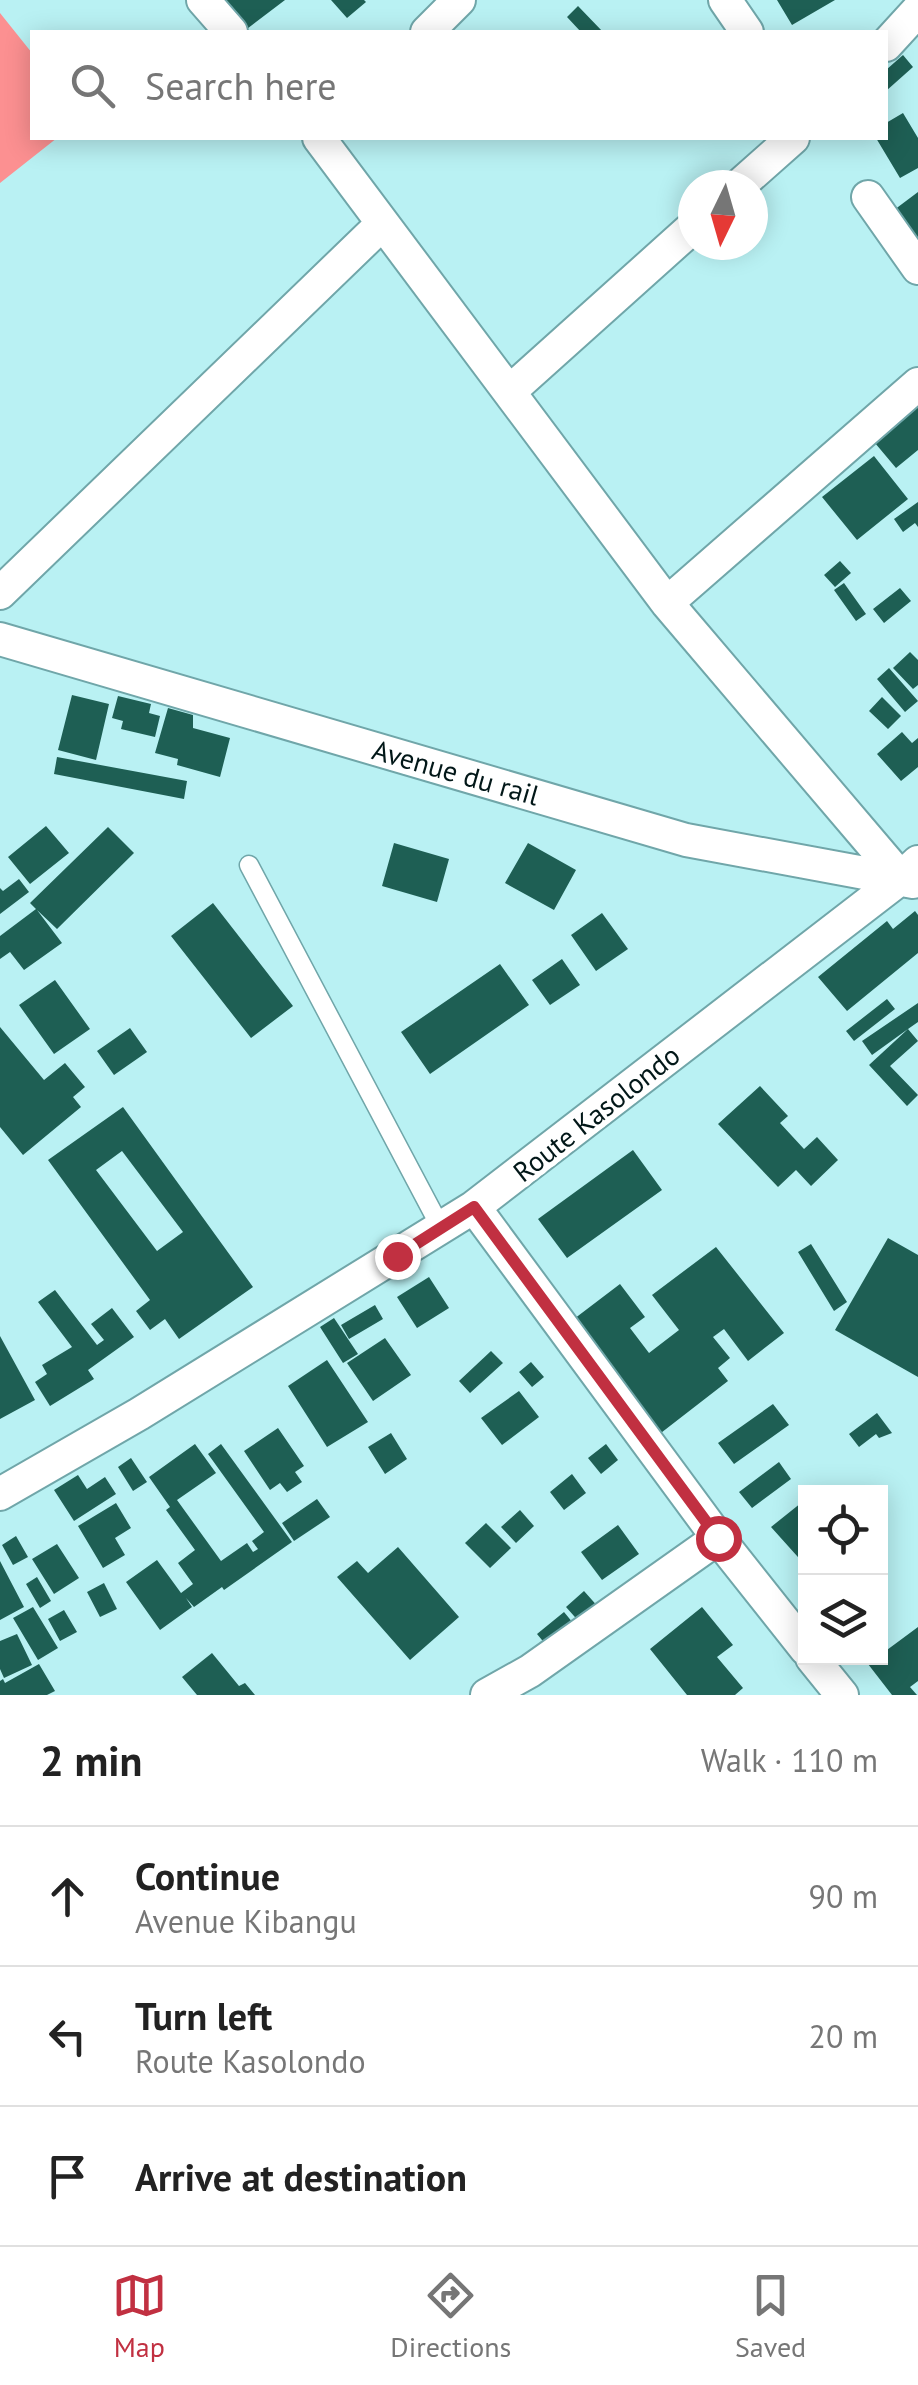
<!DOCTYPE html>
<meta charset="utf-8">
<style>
:root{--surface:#fff;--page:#f6f6f6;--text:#222;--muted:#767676;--line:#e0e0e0;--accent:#c13041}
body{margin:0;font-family:"PT Sans",sans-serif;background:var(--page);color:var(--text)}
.controls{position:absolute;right:30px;bottom:30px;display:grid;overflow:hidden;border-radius:0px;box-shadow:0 5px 25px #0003}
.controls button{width:90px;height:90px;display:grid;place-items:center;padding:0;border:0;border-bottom:2px solid var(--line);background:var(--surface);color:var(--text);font:50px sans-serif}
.compass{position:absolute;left:678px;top:170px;width:90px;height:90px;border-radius:50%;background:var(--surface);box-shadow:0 5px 25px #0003;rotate:185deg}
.stop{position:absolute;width:30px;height:30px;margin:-22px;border:8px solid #c13041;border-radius:50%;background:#fff}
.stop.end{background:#c13041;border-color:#fff;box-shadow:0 2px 10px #0008}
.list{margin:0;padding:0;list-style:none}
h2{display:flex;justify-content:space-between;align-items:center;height:130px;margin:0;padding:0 40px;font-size:42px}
h2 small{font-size:32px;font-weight:400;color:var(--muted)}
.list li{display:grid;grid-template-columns:65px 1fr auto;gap:30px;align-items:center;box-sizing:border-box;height:140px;padding:0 40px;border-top:2px solid var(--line)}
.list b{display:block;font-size:38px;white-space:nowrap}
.list p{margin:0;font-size:32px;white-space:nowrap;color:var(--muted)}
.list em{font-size:32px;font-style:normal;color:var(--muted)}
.icon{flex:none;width:55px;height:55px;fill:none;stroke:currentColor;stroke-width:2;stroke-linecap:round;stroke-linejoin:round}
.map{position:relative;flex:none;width:918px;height:1695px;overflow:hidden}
.search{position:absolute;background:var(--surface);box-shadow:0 5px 25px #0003;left:30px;right:30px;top:30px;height:110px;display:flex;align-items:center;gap:25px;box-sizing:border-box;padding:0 35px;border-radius:0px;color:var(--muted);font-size:38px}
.sheet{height:550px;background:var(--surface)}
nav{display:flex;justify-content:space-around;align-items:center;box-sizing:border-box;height:140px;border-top:2px solid var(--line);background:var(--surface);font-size:28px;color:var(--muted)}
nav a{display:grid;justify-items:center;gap:5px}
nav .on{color:var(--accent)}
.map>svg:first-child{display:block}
.green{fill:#fc9091}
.building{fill:#1e5f54;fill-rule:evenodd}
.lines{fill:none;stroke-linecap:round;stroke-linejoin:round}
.lane-casing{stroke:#70a6a9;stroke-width:21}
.street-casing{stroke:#70a6a9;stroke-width:36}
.lane{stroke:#fff;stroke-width:18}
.street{stroke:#fff;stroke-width:32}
.route{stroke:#c13041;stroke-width:12}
.labels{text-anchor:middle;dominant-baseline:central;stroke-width:10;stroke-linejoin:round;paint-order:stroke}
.street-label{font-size:28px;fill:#021718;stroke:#fff}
</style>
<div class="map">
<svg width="918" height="1695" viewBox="0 0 918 1695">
<rect width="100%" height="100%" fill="#b9f1f3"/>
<!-- green -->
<path class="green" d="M 0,13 L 32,53 L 32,138 L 57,138 L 0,183 Z"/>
<!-- building -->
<path class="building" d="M 220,0 L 285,0 L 243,32 Z
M 331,0 L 364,0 L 366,2 L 347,18 Z
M 777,0 L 835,0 L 792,25 Z
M 578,6 L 603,32 L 581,32 L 567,17 Z
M 903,55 L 913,67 L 886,91 L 886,70 Z
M 903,113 L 918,138 L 918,168 L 900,178 L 876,138 L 886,138 L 886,123 Z
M 918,192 L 918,243 L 894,210 Z
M 918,407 L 918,450 L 896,468 L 875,443 Z
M 874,456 L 908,499 L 857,540 L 822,497 Z
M 918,502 L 918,527 L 915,523 L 903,532 L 894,519 Z
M 840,561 L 851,573 L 835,587 L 824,575 Z
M 844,583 L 866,614 L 856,621 L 834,590 Z
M 900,588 L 911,601 L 884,623 L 873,609 Z
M 910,652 L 918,660 L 918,685 L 913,689 L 893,668 Z
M 889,668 L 918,701 L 905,712 L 877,679 Z
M 72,695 L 109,704 L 96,760 L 58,750 Z
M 118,696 L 151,704 L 149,713 L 160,716 L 155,737 L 121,729 L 123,721 L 112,718 Z
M 882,697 L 901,716 L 888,729 L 869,711 Z
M 168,708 L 193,715 L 193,728 L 230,738 L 220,777 L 177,765 L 178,759 L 155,753 Z
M 902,732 L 912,743 L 918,738 L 918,767 L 901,781 L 877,754 Z
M 57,757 L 187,781 L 184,799 L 54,774 Z
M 46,826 L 69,853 L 30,884 L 8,857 Z
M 108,827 L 134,853 L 57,929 L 37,910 L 62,943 L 24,970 L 10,952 L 0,959 L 0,936 L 36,909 L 30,903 Z
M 394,843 L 449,859 L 437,902 L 382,886 Z
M 528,843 L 576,870 L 554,910 L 505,883 Z
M 19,879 L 29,892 L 0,914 L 0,888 L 3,891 Z
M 213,903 L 293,1006 L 251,1038 L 171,936 Z
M 915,911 L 918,915 L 918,953 L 847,1011 L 818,977 L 887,921 L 893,929 Z
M 602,913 L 628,949 L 596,971 L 571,935 Z
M 562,959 L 580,985 L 550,1005 L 532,980 Z
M 500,964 L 529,1005 L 430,1074 L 401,1032 Z
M 55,980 L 90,1029 L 54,1054 L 19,1005 Z
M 887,999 L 895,1009 L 854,1041 L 846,1031 Z
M 918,1003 L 918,1022 L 908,1029 L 918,1041 L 890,1066 L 918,1095 L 907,1106 L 869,1065 L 908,1029 L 872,1055 L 862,1041 Z
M 0,1027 L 44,1080 L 65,1063 L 85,1087 L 73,1097 L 81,1107 L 23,1155 L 0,1127 Z
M 130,1028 L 147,1052 L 114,1075 L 97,1051 Z
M 760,1086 L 788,1116 L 780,1123 L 804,1149 L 817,1137 L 838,1160 L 811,1186 L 796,1170 L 778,1187 L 718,1124 Z
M 123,1107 L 253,1287 L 179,1339 L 165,1319 L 150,1330 L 136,1311 L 150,1300 L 48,1160 ZM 122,1151 L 183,1232 L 157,1251 L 96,1170 Z
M 633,1150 L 662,1190 L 567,1258 L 538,1219 Z
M 888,1238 L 918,1255 L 918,1377 L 835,1330 Z
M 811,1244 L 847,1302 L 834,1311 L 798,1252 Z
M 716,1247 L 784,1333 L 748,1361 L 724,1329 L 713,1337 L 730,1358 L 718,1368 L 728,1381 L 657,1436 L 570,1322 L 620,1284 L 645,1317 L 630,1328 L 649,1353 L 679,1330 L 652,1295 Z
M 429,1277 L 449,1308 L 417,1328 L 397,1297 Z
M 55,1290 L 97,1345 L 104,1340 L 91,1324 L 112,1308 L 134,1337 L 88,1370 L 94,1379 L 50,1406 L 35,1382 L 47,1374 L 42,1365 L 72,1347 L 38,1302 Z
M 375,1305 L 383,1319 L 349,1339 L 341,1325 Z
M 334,1318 L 358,1354 L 343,1363 L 320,1327 Z
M 0,1336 L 35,1400 L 0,1419 Z
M 385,1338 L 411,1375 L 373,1401 L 347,1363 Z
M 491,1351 L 503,1363 L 470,1393 L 459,1381 Z
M 327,1360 L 368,1422 L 327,1447 L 288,1386 Z
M 531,1362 L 544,1377 L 532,1387 L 519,1372 Z
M 519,1391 L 539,1417 L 502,1445 L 481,1418 Z
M 773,1404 L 789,1425 L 734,1464 L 718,1443 Z
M 877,1413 L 892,1433 L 879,1438 L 876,1434 L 859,1447 L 849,1434 Z
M 278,1428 L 304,1466 L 295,1472 L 302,1482 L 287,1492 L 280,1483 L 270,1490 L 244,1451 Z
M 391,1433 L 407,1459 L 385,1474 L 368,1447 Z
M 195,1444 L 216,1473 L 177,1500 L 221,1561 L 247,1543 L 253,1552 L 258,1549 L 252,1541 L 264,1532 L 208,1454 L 221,1444 L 292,1542 L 224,1590 L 222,1587 L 194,1607 L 186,1598 L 192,1607 L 160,1630 L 126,1582 L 157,1560 L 181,1593 L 193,1584 L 178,1563 L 195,1550 L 166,1510 L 170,1507 L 149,1477 Z
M 606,1444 L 618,1460 L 601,1474 L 588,1458 Z
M 131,1458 L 147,1482 L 133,1491 L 118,1467 Z
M 779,1462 L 791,1479 L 752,1508 L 739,1492 Z
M 572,1474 L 586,1493 L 564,1510 L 550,1492 Z
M 78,1475 L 87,1489 L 105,1477 L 116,1494 L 74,1521 L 54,1490 Z
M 317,1499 L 330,1517 L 294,1541 L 282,1523 Z
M 806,1499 L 806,1566 L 771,1527 Z
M 116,1503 L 131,1528 L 115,1538 L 125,1555 L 103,1568 L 78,1526 Z
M 520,1510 L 534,1526 L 516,1543 L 501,1527 Z
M 486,1523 L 511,1548 L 490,1568 L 465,1543 Z
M 618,1525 L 639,1554 L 602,1580 L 581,1552 Z
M 16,1536 L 28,1557 L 13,1565 L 2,1545 Z
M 57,1544 L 79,1578 L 54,1594 L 32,1559 Z
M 398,1547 L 459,1617 L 410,1660 L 337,1577 L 357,1561 L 368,1573 Z
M 0,1561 L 24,1607 L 0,1620 Z
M 37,1577 L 51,1601 L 40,1608 L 26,1584 Z
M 104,1583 L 117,1609 L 100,1617 L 87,1592 Z
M 584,1591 L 600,1609 L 582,1625 L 566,1607 Z
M 33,1607 L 58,1648 L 38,1660 L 13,1618 Z
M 702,1607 L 733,1645 L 717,1657 L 743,1688 L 735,1695 L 687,1695 L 650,1649 Z
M 64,1610 L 77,1632 L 60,1641 L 48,1619 Z
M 564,1612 L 578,1629 L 551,1651 L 537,1634 Z
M 918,1627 L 918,1681 L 910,1687 L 917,1695 L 892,1695 L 868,1664 Z
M 17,1634 L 32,1665 L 4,1678 L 0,1669 L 0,1641 Z
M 212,1653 L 239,1686 L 245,1683 L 255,1695 L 197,1695 L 182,1677 Z
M 39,1664 L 55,1691 L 47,1695 L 0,1695 L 0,1681 L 3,1679 L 5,1683 Z"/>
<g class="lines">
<defs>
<path id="lane" d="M 249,865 L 441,1228"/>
<path id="street" d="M 203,0 L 231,32
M 725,0 L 747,32
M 427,32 L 459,0
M 886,45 L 918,10
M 319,138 L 667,603 L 901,878
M 740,185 L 793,138
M 868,197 L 918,268
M 509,392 L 693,227
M 0,593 L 381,225
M 667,603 L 918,384
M 0,639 L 686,840 L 913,882
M 474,1207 L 718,1538 L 806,1649
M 0,1494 L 139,1414 L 474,1207 L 901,878 L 918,862
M 812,1658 L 842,1695
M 487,1695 L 530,1671 L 718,1538"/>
</defs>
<!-- lane casing -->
<use href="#lane" class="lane-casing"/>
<!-- street casing -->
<use href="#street" class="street-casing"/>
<!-- lane -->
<use href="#lane" class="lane"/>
<!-- street -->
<use href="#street" class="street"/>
</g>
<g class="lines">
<!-- route -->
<path class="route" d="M 397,1256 L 474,1207 L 718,1538"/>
</g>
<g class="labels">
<!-- street labels -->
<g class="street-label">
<text transform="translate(456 772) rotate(16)">Avenue du rail</text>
<text transform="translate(596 1113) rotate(-38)">Route Kasolondo</text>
</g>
</g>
</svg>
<div class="controls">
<button><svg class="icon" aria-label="locate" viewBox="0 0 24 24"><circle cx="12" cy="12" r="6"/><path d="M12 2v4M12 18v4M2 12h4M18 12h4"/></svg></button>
<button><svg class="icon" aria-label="layers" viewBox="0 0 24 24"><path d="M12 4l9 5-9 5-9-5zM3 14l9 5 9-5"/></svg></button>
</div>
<svg class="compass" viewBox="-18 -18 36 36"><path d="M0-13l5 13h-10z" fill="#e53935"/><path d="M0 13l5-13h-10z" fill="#767676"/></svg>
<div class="stop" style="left:718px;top:1538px"></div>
<div class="stop end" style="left:397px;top:1256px"></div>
<div class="search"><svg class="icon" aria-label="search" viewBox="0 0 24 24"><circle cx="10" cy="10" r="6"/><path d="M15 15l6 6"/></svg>Search here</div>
</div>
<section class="sheet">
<h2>2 min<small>Walk · 110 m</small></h2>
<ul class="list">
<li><svg class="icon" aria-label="ahead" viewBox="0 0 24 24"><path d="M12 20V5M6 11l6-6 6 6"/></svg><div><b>Continue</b><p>Avenue Kibangu</p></div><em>90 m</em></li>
<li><svg class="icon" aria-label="left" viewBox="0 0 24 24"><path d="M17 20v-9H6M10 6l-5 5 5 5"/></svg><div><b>Turn left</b><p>Route Kasolondo</p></div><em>20 m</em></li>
<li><svg class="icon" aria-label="arrive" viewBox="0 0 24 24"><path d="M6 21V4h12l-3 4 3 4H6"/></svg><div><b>Arrive at destination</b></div></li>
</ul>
</section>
<nav>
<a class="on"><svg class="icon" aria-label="map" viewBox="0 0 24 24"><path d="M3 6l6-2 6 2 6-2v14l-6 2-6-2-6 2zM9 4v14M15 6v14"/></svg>Map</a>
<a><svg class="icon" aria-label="directions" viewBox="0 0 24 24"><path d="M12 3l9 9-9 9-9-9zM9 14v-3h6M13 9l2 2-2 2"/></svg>Directions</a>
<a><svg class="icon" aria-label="saved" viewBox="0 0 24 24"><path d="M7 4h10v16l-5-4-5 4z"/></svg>Saved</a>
</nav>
